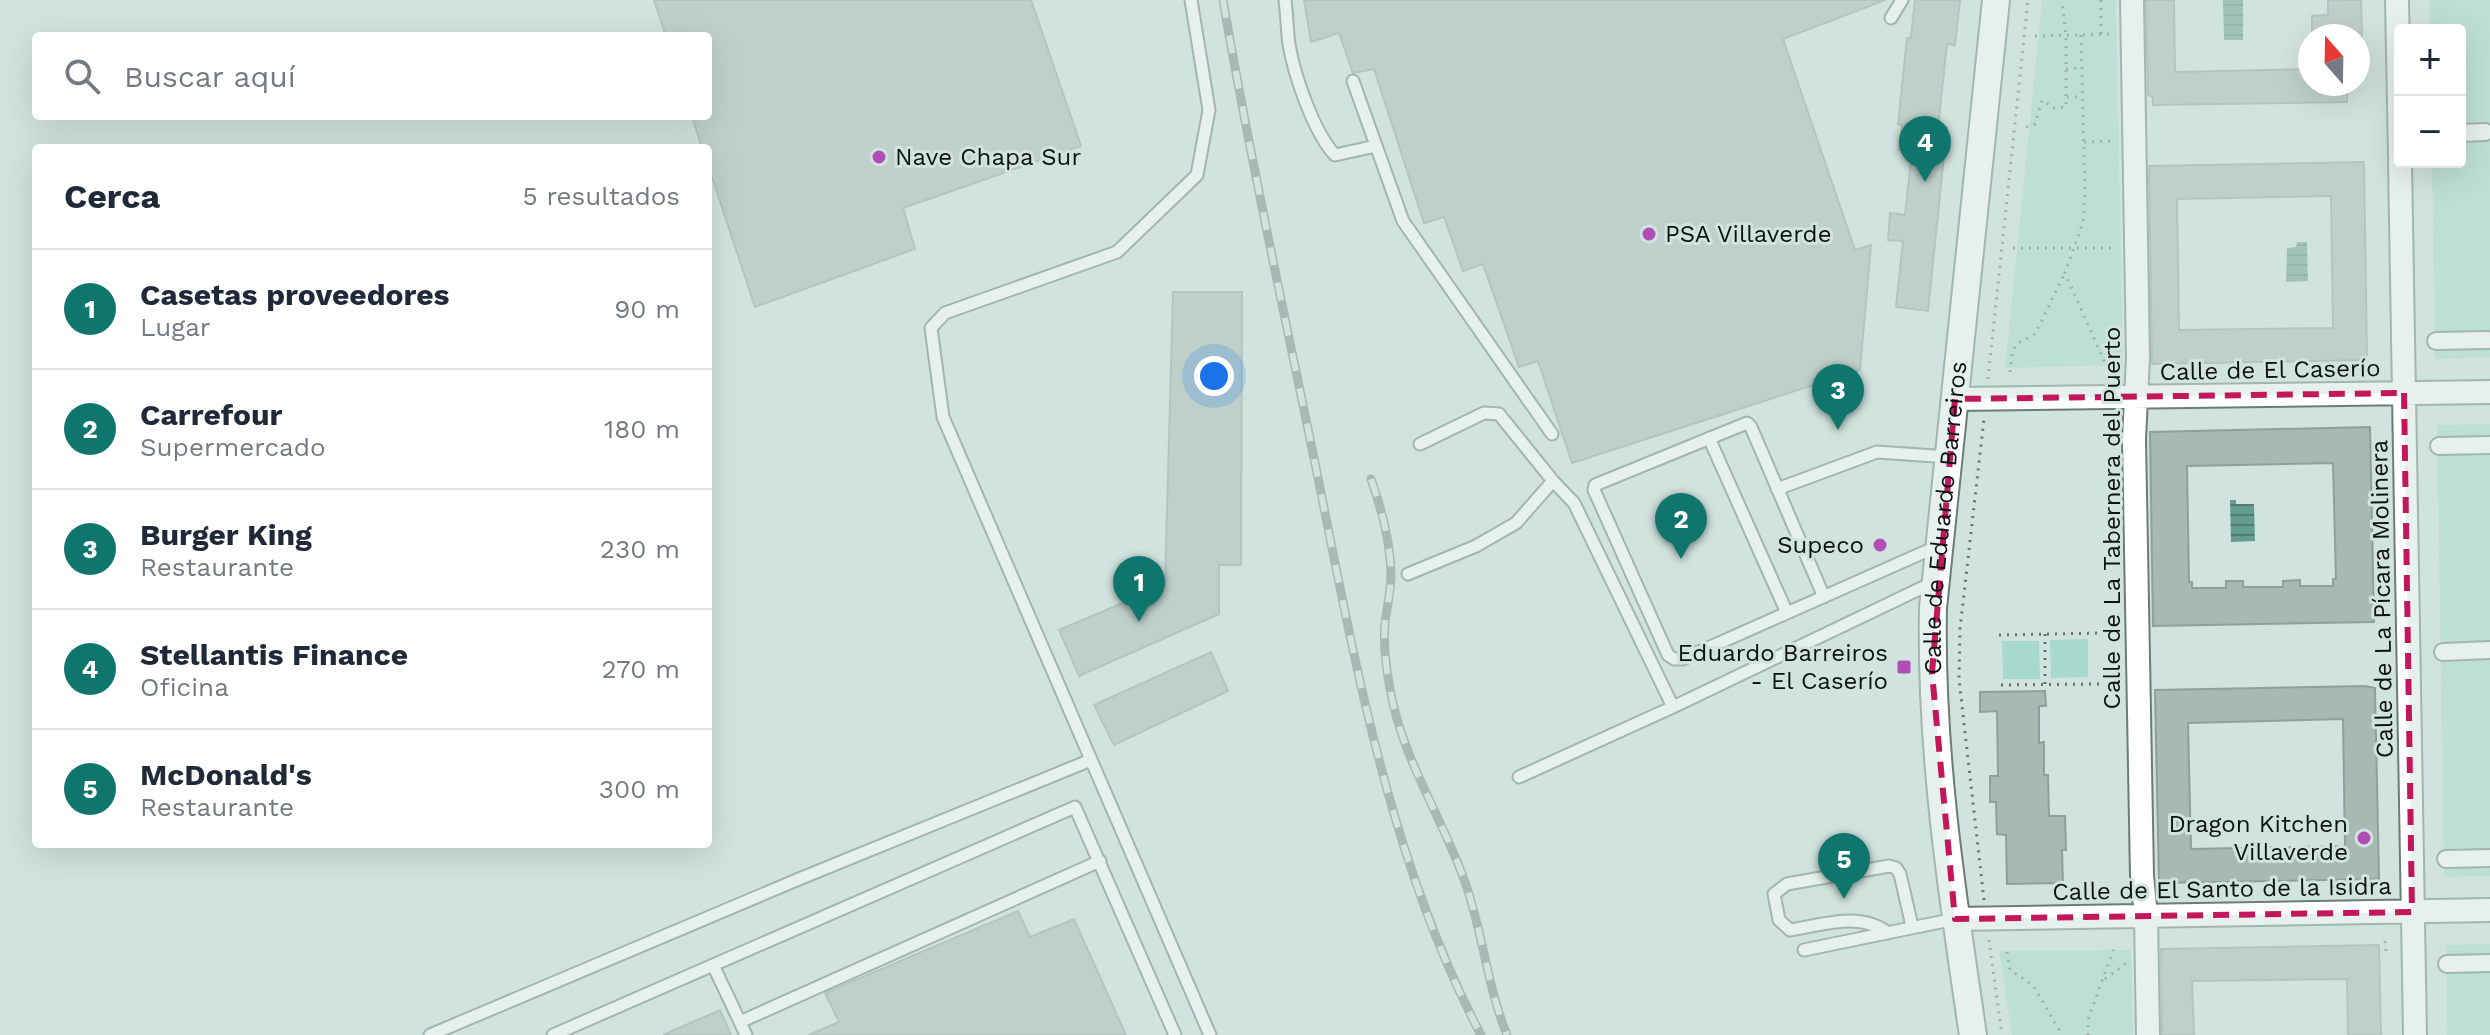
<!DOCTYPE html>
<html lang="es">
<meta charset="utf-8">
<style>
:root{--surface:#fff;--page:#f6f6f7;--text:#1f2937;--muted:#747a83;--line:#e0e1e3;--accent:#0f766e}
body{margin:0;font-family:"Work Sans",sans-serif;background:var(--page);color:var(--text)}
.controls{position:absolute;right:24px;top:24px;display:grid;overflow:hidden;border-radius:8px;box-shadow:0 8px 32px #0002}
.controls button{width:72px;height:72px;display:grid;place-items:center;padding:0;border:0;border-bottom:2px solid var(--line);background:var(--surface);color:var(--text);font:40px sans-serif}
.compass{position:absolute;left:2298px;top:24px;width:72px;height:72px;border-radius:50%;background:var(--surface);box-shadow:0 8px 32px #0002;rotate:340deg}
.you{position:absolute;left:1214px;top:376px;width:28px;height:28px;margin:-20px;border:6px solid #fff;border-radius:50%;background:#1a73e8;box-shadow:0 0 0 12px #1a73e833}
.badge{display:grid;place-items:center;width:52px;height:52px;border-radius:50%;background:var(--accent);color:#fff;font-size:26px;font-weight:700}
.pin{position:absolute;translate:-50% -66px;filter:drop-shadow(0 2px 4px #0008)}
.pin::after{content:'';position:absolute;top:42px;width:28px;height:24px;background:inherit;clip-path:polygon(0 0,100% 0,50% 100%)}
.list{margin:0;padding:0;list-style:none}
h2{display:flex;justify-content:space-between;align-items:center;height:104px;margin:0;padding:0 32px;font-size:34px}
h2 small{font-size:26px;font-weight:400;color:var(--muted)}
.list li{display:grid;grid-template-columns:52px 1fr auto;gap:24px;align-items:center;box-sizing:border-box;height:120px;padding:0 32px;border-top:2px solid var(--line)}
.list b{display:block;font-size:30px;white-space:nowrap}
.list p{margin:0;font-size:26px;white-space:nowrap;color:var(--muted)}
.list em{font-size:26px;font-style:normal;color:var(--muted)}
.icon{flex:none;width:44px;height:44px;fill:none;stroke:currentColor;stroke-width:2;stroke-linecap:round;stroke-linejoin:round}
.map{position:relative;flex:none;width:2490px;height:1035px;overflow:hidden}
.search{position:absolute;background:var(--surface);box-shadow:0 8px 32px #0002;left:32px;top:32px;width:680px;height:88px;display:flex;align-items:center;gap:20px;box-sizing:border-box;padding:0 28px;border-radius:8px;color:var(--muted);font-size:30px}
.panel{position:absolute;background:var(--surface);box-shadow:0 8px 32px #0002;left:32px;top:144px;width:680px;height:704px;border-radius:8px}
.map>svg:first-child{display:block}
.green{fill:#a7dacc}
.water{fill:url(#water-rules)}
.building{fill:#a8b9b4;stroke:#8f9f9a;stroke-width:2;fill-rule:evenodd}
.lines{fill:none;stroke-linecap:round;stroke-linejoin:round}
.service-casing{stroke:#6c7c77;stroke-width:15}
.pedestrian-casing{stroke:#6c7c77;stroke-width:20}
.minor-casing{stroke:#6c7c77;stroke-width:26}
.tertiary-casing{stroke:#6c7c77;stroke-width:30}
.path{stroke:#66716e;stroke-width:3;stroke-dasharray:2 6;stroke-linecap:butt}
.service{stroke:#fff;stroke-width:11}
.pedestrian{stroke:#fff;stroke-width:16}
.minor{stroke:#fff;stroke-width:22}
.tertiary{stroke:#fff;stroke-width:26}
.rail-casing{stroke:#76837f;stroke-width:9}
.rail{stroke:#d1e3de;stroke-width:6;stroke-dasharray:18;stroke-linecap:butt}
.marked{fill:none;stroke:#c2185b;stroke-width:6;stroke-dasharray:16 10;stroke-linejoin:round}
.poi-dot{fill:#b14eb5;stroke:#d1e3de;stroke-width:3}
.labels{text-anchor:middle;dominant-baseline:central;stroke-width:6;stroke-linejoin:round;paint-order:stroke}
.poi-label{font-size:24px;fill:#0d1311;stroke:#d1e3de;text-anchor:end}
.street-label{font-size:24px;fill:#0d1311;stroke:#d1e3de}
</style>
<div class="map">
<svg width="2490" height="1035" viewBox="0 0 2490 1035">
<defs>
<pattern id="water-rules" width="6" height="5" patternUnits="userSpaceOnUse" patternTransform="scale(2)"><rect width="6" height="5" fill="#649c8d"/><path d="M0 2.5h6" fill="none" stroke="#517e72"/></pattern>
</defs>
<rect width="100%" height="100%" fill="#d1e3de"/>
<!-- green -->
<path class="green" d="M 2042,0 L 2116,0 L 2123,365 L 2005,368 Z
M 2430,0 L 2490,0 L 2490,357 L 2435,359 L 2432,162 L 2460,162 L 2460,30 L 2430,30 Z
M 2490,424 L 2490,876 L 2444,877 L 2437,425 Z
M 2088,639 L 2088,677 L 2051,678 L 2050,640 Z
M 2039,641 L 2040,679 L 2003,679 L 2002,641 Z
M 2490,944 L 2490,1035 L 2447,1035 L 2446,945 Z
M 2131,950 L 2133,1035 L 2012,1035 L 1999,951 Z"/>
<!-- water -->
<path class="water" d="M 2223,0 L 2243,0 L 2243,40 L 2224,40 Z
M 2297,242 L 2307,242 L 2308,281 L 2286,282 L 2287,248 L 2296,247 Z
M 2230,500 L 2236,500 L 2236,504 L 2254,504 L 2255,541 L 2231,542 Z"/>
<!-- building -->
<path class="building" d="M 654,0 L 1031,0 L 1081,146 L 903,208 L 915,249 L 755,307 L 708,165 L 708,148 L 702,148 L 692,116 L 708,116 L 708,36 L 666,36 Z
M 1304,0 L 1885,0 L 1783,39 L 1855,250 L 1871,245 L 1860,370 L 1572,463 L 1538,361 L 1519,367 L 1483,264 L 1463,271 L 1444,217 L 1424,223 L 1374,69 L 1353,73 L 1339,33 L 1311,42 Z
M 1915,0 L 1960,0 L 1955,45 L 1947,44 L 1938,127 L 1947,127 L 1928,311 L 1896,307 L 1903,241 L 1888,240 L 1890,213 L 1905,215 L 1912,151 L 1899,150 L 1902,125 L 1898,124 L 1907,38 L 1911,38 Z
M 2146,0 L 2174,0 L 2175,72 L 2310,69 L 2310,84 L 2347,84 L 2347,102 L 2153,105 L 2153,97 L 2148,95 Z
M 2328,0 L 2361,0 L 2362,36 L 2312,36 L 2312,16 L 2328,15 Z
M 2364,162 L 2367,360 L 2152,364 L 2149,166 ZM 2331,196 L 2333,328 L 2179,330 L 2177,199 Z
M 1173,292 L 1242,292 L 1241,565 L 1219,565 L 1219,614 L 1079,676 L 1059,630 L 1165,585 Z
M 2370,427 L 2374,622 L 2153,626 L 2150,432 ZM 2333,463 L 2336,579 L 2333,579 L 2333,586 L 2300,586 L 2300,580 L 2283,581 L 2283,587 L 2243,587 L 2243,581 L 2226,581 L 2226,588 L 2192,588 L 2192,582 L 2189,582 L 2187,466 Z
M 1211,652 L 1228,691 L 1114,745 L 1094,705 Z
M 2365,686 L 2375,688 L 2379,879 L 2159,883 L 2155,690 ZM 2343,719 L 2345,846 L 2191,849 L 2188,723 Z
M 2045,691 L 2046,706 L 2039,706 L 2039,743 L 2044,742 L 2044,775 L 2048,775 L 2049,816 L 2065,816 L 2066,850 L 2062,850 L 2063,883 L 2007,884 L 2006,835 L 1997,834 L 1996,802 L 1990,802 L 1990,776 L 1998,776 L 1997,711 L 1980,712 L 1980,692 Z
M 1018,911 L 1030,937 L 1074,919 L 1126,1035 L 809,1035 L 839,1022 L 825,993 Z
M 2379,945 L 2381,1035 L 2348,1035 L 2347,979 L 2192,981 L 2194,1035 L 2162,1035 L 2161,949 Z
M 720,1010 L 731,1035 L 663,1035 Z"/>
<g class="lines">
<defs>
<path id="service" d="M 1191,0 L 1209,110 L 1197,175 L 1117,252 L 945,313 L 931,328 L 943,417 L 1210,1035
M 1285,0 C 1287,15 1287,30 1289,44 C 1294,75 1314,133 1335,155 L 1376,146
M 1891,18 L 1902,0
M 1353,81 L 1403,221 L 1552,434
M 1709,438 L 1787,613
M 1420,444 L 1484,413 L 1499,414 L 1553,481 L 1574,503 L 1673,707
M 1777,489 L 1877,452 L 1949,457
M 1408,574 L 1476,546 L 1516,523 L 1553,481
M 1824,597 L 1751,427 L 1747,423 L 1595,485 L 1594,490 L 1668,655 L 1674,659 L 1683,659 L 1938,546
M 1519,777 L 1673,707 L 1932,583
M 1888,933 C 1860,911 1823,925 1790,930 L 1779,920 L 1774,894 L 1787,884 L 1889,866 L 1896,868 L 1900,874 L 1912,926
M 1804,950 L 1955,919
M 713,965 L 740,1022
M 430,1035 L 799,879 L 1091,760
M 553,1035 L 1075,807 L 1175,1035
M 746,1035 L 740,1022 L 751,1017 L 1100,861"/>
<path id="pedestrian" d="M 2460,133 L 2485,132
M 2436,341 L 2488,340
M 2439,446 L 2490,445
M 2443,652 L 2490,650
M 2446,859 L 2490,858
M 2447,964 L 2490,963"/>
<path id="minor" d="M 2132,0 L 2138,358 L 2134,439 L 2142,876 L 2146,916 L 2148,1035
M 2397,0 L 2400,156
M 2400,162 L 2415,1035
M 1955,399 L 2490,392
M 1955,919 L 2490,910"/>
<g id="tertiary">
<path id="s1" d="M 1973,1035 C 1952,894 1930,750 1933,608 L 1996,0"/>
</g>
</defs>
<!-- service casing -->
<use href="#service" class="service-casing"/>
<!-- pedestrian casing -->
<use href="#pedestrian" class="pedestrian-casing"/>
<!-- minor casing -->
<use href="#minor" class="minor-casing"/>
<!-- tertiary casing -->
<use href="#tertiary" class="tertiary-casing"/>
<!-- path -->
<path class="path" d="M 2101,34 L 2101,0
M 2081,35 L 2085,194 L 2083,222 L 2065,273 L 2108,370
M 2035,36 L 2112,34
M 2066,69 L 2082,68
M 2067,97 L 2083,97
M 2026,127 L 2035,124 L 2042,100 L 2054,108 L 2066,107 L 2066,35 L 2062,0
M 2084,142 L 2114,141
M 2013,248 L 2117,248
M 2010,372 L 2013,350 L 2017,344 L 2035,334 L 2064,275
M 1988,379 L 2028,0
M 2045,634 L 2045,685
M 1999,635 L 2101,633
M 2001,685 L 2101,684
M 1984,900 L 1959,679 L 1960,629 L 1984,419
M 1989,940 L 2002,1035
M 2385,941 L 2386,952
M 2007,952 L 2010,970 L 2033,985 L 2062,1035
M 2105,979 L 2128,962
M 2088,1035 L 2088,1020 L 2115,945"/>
<!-- service -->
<use href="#service" class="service"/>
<!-- pedestrian -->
<use href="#pedestrian" class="pedestrian"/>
<!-- minor -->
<use href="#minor" class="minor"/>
<!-- tertiary -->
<use href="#tertiary" class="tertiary"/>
<defs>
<path id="rail" d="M 1223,0 C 1250,157 1284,312 1316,468 C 1355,661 1389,860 1481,1035
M 1371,479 C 1382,511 1390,540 1391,574 C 1391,590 1387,606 1385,623 C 1383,645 1386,667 1390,689 C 1402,758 1442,817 1465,882 C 1483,933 1487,986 1507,1035"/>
</defs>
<!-- rail casing -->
<use href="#rail" class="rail-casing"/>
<!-- rail -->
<use href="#rail" class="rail"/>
</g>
<!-- marked area -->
<path d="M0 0H2490V1035H0ZM 2404,393 L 2412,912 L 1955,919 L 1932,673 L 1955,399 Z" fill="#d1e3de" fill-opacity=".55" fill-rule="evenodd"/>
<path class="marked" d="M 2404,393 L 2412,912 L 1955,919 L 1932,673 L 1955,399 Z"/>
<!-- markers -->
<g class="poi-dot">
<circle cx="879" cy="157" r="8"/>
<circle cx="1649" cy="234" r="8"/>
<circle cx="1880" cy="545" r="8"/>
<rect x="1896" y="659" width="16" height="16" rx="4"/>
<circle cx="2364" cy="838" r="8"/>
</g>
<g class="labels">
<!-- poi labels -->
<g class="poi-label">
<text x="895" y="157" text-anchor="start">Nave Chapa Sur</text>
<text x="1665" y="234" text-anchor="start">PSA Villaverde</text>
<text x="1864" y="545">Supeco</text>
<text x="1888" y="653">Eduardo Barreiros<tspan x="1888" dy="28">- El Caserío</tspan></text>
<text x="2348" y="824">Dragon Kitchen<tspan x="2348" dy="28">Villaverde</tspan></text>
</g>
<!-- street labels -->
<g class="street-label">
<text transform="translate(2270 370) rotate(-1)">Calle de El Caserío</text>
<text stroke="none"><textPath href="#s1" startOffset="520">Calle de Eduardo Barreiros</textPath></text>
<text transform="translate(2112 518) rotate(-90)">Calle de La Tabernera del Puerto</text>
<text transform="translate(2382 599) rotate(-91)">Calle de La Pícara Molinera</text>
<text transform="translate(2222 889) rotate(-1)">Calle de El Santo de la Isidra</text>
</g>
</g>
</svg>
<div class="controls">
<button>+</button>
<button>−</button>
</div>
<svg class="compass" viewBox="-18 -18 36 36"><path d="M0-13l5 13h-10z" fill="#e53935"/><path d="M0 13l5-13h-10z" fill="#747a83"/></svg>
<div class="you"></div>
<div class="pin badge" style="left:1139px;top:622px">1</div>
<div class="pin badge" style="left:1681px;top:559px">2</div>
<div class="pin badge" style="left:1838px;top:430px">3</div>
<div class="pin badge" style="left:1925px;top:182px">4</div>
<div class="pin badge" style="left:1844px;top:899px">5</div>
<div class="search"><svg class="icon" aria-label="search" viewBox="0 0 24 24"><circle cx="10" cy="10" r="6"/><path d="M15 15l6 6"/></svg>Buscar aquí</div>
<section class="panel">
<h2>Cerca<small>5 resultados</small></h2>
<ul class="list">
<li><span class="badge">1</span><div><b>Casetas proveedores</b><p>Lugar</p></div><em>90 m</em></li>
<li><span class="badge">2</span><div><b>Carrefour</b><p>Supermercado</p></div><em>180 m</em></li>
<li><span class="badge">3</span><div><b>Burger King</b><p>Restaurante</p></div><em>230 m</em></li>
<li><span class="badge">4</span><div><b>Stellantis Finance</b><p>Oficina</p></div><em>270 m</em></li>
<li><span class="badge">5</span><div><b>McDonald's</b><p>Restaurante</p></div><em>300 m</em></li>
</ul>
</section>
</div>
